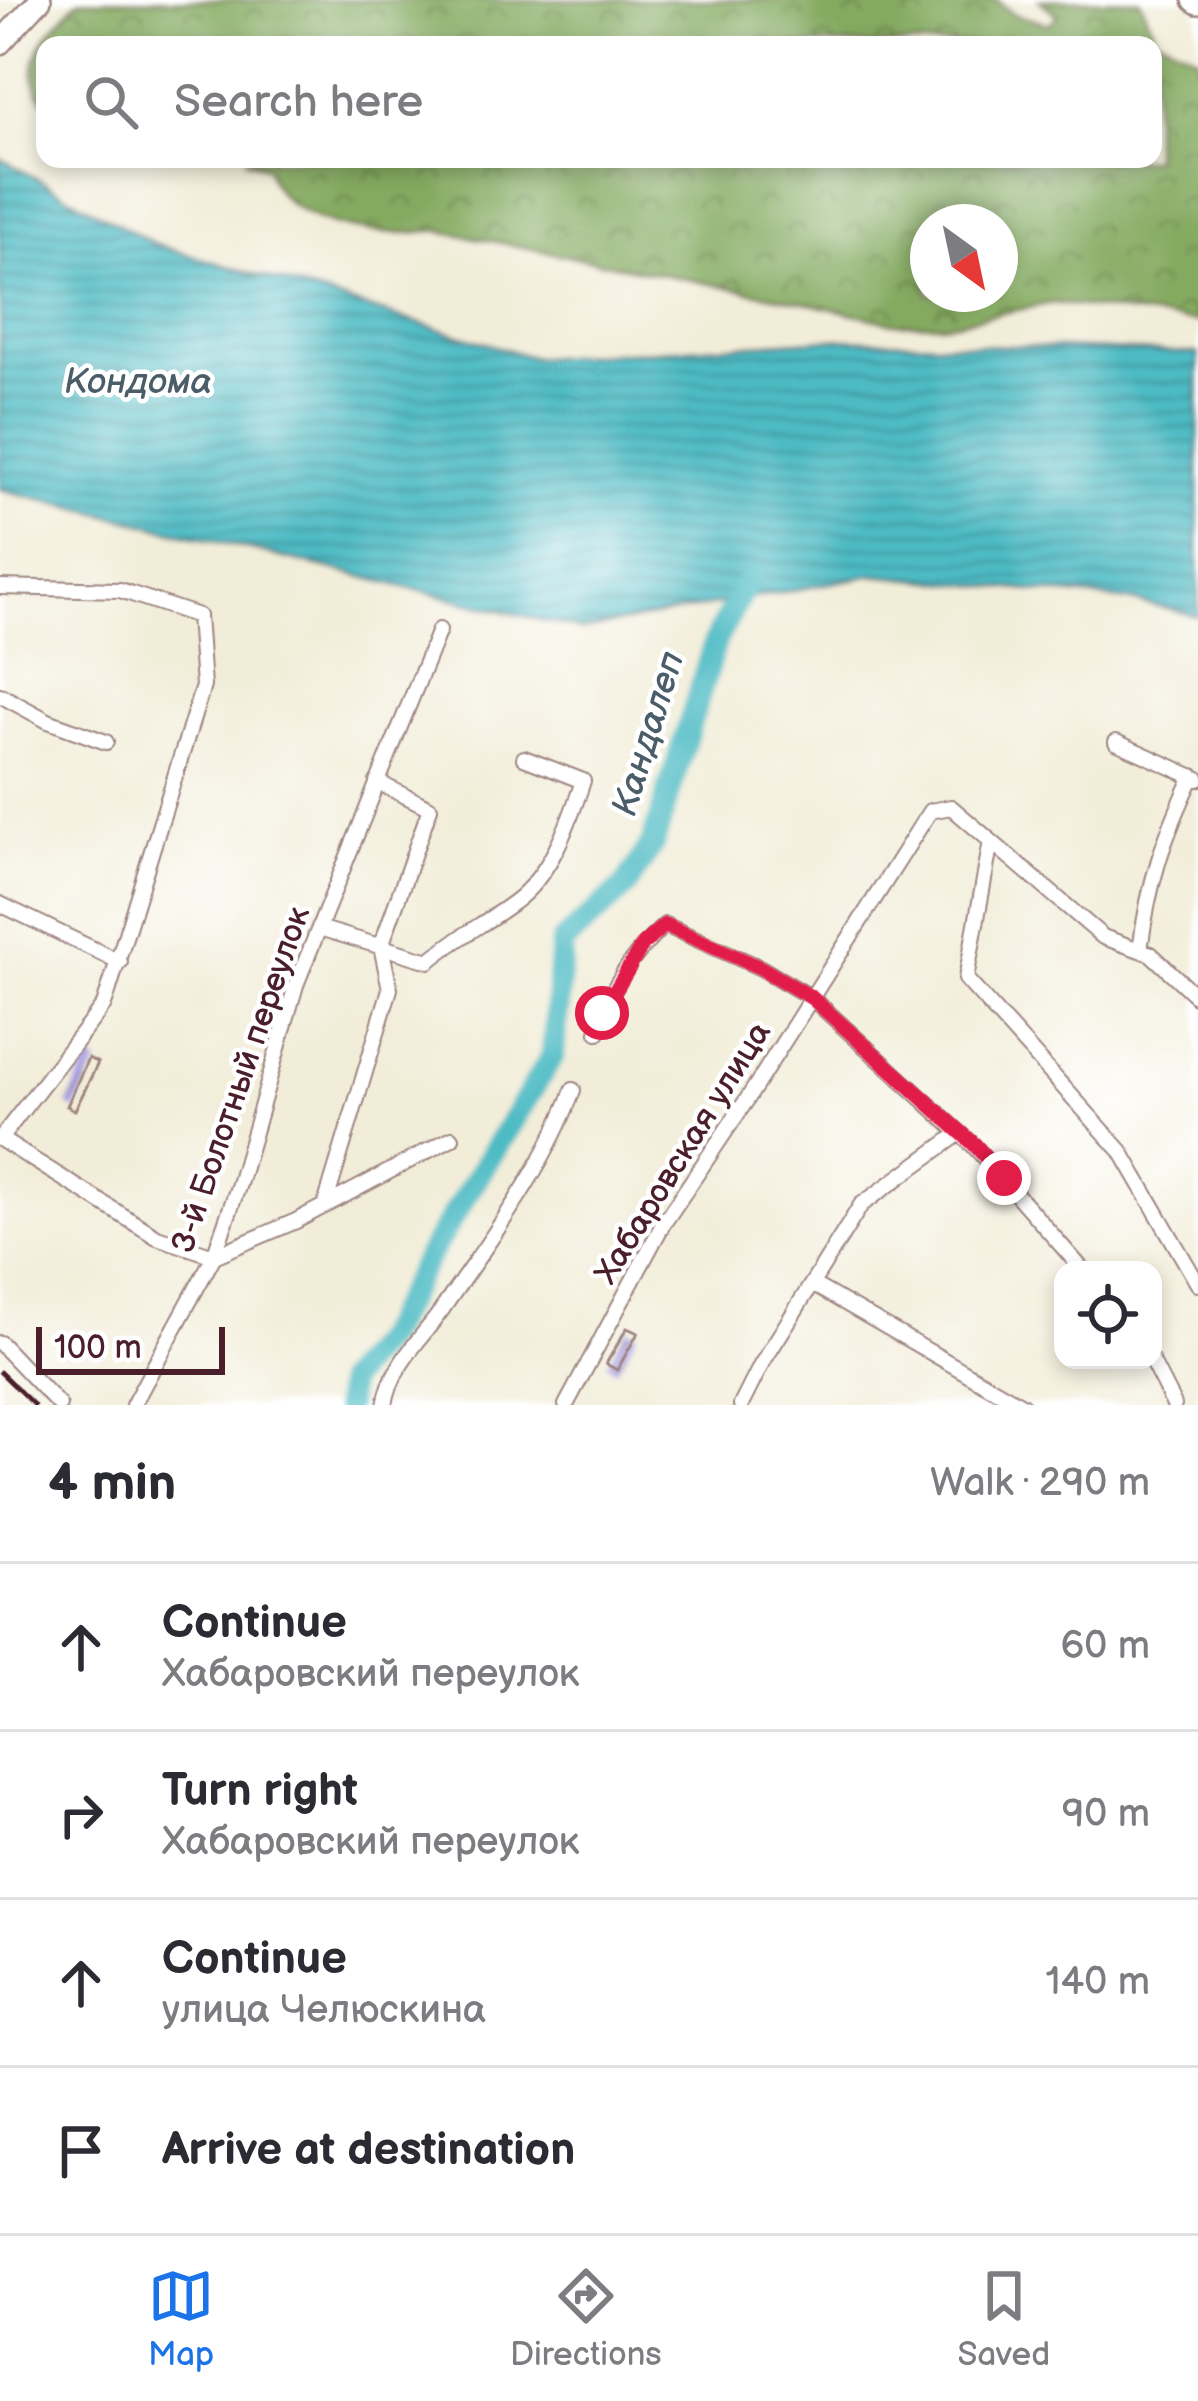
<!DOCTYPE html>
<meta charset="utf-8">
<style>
:root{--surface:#fff;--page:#f7f7f7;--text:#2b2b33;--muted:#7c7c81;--line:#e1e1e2;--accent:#1a73e8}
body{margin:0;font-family:"Balsamiq Sans",sans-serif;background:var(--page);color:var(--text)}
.controls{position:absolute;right:36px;bottom:36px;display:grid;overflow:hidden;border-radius:24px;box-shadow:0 6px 18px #0003}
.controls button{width:108px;height:108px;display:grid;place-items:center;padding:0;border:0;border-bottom:3px solid var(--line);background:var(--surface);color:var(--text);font:60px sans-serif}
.compass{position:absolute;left:910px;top:204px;width:108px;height:108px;border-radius:50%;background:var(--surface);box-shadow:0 6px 18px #0003;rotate:147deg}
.scale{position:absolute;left:36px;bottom:30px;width:189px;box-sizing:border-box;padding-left:12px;border:6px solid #4a1f2b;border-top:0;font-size:33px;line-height:42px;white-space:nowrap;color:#4a1f2b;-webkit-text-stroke:9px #fff;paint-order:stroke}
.stop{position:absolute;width:36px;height:36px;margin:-27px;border:9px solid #e11d48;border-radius:50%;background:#fff}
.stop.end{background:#e11d48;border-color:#fff;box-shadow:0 3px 12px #0008}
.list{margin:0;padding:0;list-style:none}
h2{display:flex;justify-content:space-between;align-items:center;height:156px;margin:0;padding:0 48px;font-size:51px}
h2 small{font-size:39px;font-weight:400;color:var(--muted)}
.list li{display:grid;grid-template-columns:78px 1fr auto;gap:36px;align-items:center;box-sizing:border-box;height:168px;padding:0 48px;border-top:3px solid var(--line)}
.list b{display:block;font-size:45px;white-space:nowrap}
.list p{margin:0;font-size:39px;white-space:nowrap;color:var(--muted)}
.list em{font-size:39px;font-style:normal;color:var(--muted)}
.icon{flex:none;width:66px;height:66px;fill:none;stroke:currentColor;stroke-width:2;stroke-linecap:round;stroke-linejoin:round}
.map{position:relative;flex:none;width:1198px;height:1405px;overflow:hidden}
.search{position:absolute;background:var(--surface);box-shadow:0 6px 18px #0003;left:36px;right:36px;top:36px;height:132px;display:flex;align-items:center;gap:30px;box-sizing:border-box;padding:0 42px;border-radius:24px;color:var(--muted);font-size:45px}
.sheet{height:828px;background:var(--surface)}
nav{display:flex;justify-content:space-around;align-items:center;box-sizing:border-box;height:168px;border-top:3px solid var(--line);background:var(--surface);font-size:33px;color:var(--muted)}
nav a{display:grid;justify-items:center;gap:6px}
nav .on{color:var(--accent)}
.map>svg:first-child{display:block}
.forest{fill:url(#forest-crowns);stroke:#676446;stroke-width:3;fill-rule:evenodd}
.water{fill:url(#water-rules);stroke:#4c6d78;stroke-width:3}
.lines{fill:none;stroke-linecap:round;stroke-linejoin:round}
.river{stroke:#4dbbc4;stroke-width:24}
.building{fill:url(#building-hatch)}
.minor-casing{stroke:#9e8682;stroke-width:18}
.secondary-casing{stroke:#9e8682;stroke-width:26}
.minor{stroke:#fff;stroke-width:14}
.secondary{stroke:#fff;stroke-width:21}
.rail{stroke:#4a1f2b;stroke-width:4.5}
.route{stroke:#e11d48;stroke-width:15}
.labels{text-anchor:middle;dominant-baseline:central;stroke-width:9;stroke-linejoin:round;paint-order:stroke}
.street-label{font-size:33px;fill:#4a1f2b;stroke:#fff}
.water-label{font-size:36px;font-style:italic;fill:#4b5d68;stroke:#fff}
</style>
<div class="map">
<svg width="1198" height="1405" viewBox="0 0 1198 1405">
<defs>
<pattern id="forest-crowns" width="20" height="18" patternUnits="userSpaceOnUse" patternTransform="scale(3)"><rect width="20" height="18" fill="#84aa60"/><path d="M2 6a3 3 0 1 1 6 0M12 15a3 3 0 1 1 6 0" fill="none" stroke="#6e8a4f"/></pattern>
<pattern id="water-rules" width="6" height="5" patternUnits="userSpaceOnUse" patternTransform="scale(3)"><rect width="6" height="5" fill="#4dbbc4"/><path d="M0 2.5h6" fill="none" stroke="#42979f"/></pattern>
<pattern id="building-hatch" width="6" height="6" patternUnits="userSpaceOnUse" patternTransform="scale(3)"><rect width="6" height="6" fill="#aaa1e3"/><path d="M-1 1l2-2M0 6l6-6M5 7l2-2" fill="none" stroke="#8c83b8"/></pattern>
</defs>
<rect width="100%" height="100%" fill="#fff"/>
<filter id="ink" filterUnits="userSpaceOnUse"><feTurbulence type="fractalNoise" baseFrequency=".00833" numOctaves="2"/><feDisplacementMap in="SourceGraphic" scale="24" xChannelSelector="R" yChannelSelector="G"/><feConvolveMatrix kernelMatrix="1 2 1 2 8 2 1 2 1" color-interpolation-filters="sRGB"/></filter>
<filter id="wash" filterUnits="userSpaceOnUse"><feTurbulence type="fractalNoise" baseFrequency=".004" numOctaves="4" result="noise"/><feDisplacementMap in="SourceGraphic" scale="48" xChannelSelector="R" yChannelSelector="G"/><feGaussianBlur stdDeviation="2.7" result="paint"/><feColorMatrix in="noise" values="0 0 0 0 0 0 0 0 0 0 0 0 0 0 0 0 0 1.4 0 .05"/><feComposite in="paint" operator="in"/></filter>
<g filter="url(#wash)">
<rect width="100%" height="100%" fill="#f2edd8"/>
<!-- forest -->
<path class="forest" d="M 79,0 L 997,0 L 1013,14 L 1049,24 L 1058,15 L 1039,0 L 1140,0 L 1157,37 L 1198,56 L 1198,322 L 1053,303 L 946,324 L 894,323 L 794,300 L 435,230 C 384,239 281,228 267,168 L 245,159 L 1153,159 L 1153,45 L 45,45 L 45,103 C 15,63 52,28 79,0 ZM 928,222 L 1000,222 L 1000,294 L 928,294 Z"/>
<!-- water -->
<path class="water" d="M 0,158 L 156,245 L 535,358 L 836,339 L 1198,354 L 1198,616 L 1134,601 L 872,575 L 582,630 L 0,489 Z"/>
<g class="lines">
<!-- river -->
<path class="river" d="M 345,1405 L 347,1381 L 385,1336 L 428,1256 L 553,1055 L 562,943 L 625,887 L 653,843 L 716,639 L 751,576"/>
</g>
<g id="blocks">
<!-- building -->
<path class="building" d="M 88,1058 L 98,1063 L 75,1110 L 67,1106 Z
M 627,1328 L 638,1333 L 617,1370 L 606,1364 Z"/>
</g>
</g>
<g filter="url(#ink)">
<use href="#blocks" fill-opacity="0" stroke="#9e8682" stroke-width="3"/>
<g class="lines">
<defs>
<path id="minor" d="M 0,587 L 120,590 L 198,616 L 203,686 L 104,1005 L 0,1139
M 0,695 L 48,721 L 106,742
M 1116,742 L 1198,779
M 991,841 L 966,979 L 1121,1151 L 1198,1284
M 0,904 L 120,962
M 319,928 L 429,961 C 456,938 486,923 514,902 C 551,875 569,823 583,781 L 524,758
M 1140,950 C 1149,881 1163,839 1193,776
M 598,1032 C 608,990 633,953 665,925 L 761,968 L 812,998 L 973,1145 L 1083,1270
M 0,1139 L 157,1237 L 214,1256 L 296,1221 L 452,1138
M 325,1205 L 390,989 L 381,946 L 430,808 L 377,782
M 812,1284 L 1022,1405
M 0,1343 L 59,1405
M 1151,1360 L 1174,1405
M 133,1405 L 214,1256 L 240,1181 L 296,985 L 439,630
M 385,1405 C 390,1368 420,1340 441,1311 C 488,1242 544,1169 573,1090
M 566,1405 L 663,1224 L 748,1098 L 930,811 L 951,807 L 1103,937 L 1151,954 L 1198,998
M 741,1405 L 761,1365 L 861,1205 L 960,1133"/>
<path id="secondary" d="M 1194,0 L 1198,3
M 0,43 L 40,0"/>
</defs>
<!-- minor casing -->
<use href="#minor" class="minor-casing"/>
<!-- secondary casing -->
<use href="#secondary" class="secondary-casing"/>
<!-- minor -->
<use href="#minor" class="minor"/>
<!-- secondary -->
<use href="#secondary" class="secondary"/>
<!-- rail -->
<path class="rail" d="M 0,1372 L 34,1405"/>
</g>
</g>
<g class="lines" filter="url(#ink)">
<!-- route -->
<path class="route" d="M 602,1013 L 643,944 L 665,925 L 761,968 L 812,998 L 974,1144 L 1004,1178"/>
</g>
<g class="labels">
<!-- street labels -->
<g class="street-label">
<text transform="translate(241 1080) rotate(-71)">3-й Болотный переулок</text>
<text transform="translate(683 1153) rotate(-58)">Хабаровская улица</text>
</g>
<!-- water labels -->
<g class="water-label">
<text x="138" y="382">Кондома</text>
<text transform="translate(649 734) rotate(-73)">Кандалеп</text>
</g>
</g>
</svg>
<div class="controls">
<button><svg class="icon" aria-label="locate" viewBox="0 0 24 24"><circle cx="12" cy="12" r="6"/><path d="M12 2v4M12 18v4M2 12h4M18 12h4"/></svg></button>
</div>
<svg class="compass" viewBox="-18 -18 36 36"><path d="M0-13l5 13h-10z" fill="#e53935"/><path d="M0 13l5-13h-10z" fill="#7c7c81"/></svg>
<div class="scale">100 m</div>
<div class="stop" style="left:602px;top:1013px"></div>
<div class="stop end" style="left:1004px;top:1178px"></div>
<div class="search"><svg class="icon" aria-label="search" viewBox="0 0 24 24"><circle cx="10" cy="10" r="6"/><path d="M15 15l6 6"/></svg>Search here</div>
</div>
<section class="sheet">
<h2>4 min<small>Walk · 290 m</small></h2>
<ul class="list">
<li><svg class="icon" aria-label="ahead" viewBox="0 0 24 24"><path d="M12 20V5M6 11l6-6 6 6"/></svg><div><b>Continue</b><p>Хабаровский переулок</p></div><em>60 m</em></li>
<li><svg class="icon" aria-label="right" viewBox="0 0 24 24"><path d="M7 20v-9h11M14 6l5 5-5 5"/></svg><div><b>Turn right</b><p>Хабаровский переулок</p></div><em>90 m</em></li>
<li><svg class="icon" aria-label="ahead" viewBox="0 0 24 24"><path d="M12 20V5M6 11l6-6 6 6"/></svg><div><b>Continue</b><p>улица Челюскина</p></div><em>140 m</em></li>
<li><svg class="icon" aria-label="arrive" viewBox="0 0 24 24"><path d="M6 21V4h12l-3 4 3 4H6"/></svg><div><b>Arrive at destination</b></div></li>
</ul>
</section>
<nav>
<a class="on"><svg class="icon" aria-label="map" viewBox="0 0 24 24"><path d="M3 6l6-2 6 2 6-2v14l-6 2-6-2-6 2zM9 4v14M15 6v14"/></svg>Map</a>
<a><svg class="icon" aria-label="directions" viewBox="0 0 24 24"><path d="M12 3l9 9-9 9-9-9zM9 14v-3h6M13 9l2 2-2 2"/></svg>Directions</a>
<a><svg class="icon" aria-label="saved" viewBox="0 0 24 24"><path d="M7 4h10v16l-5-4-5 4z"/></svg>Saved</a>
</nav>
